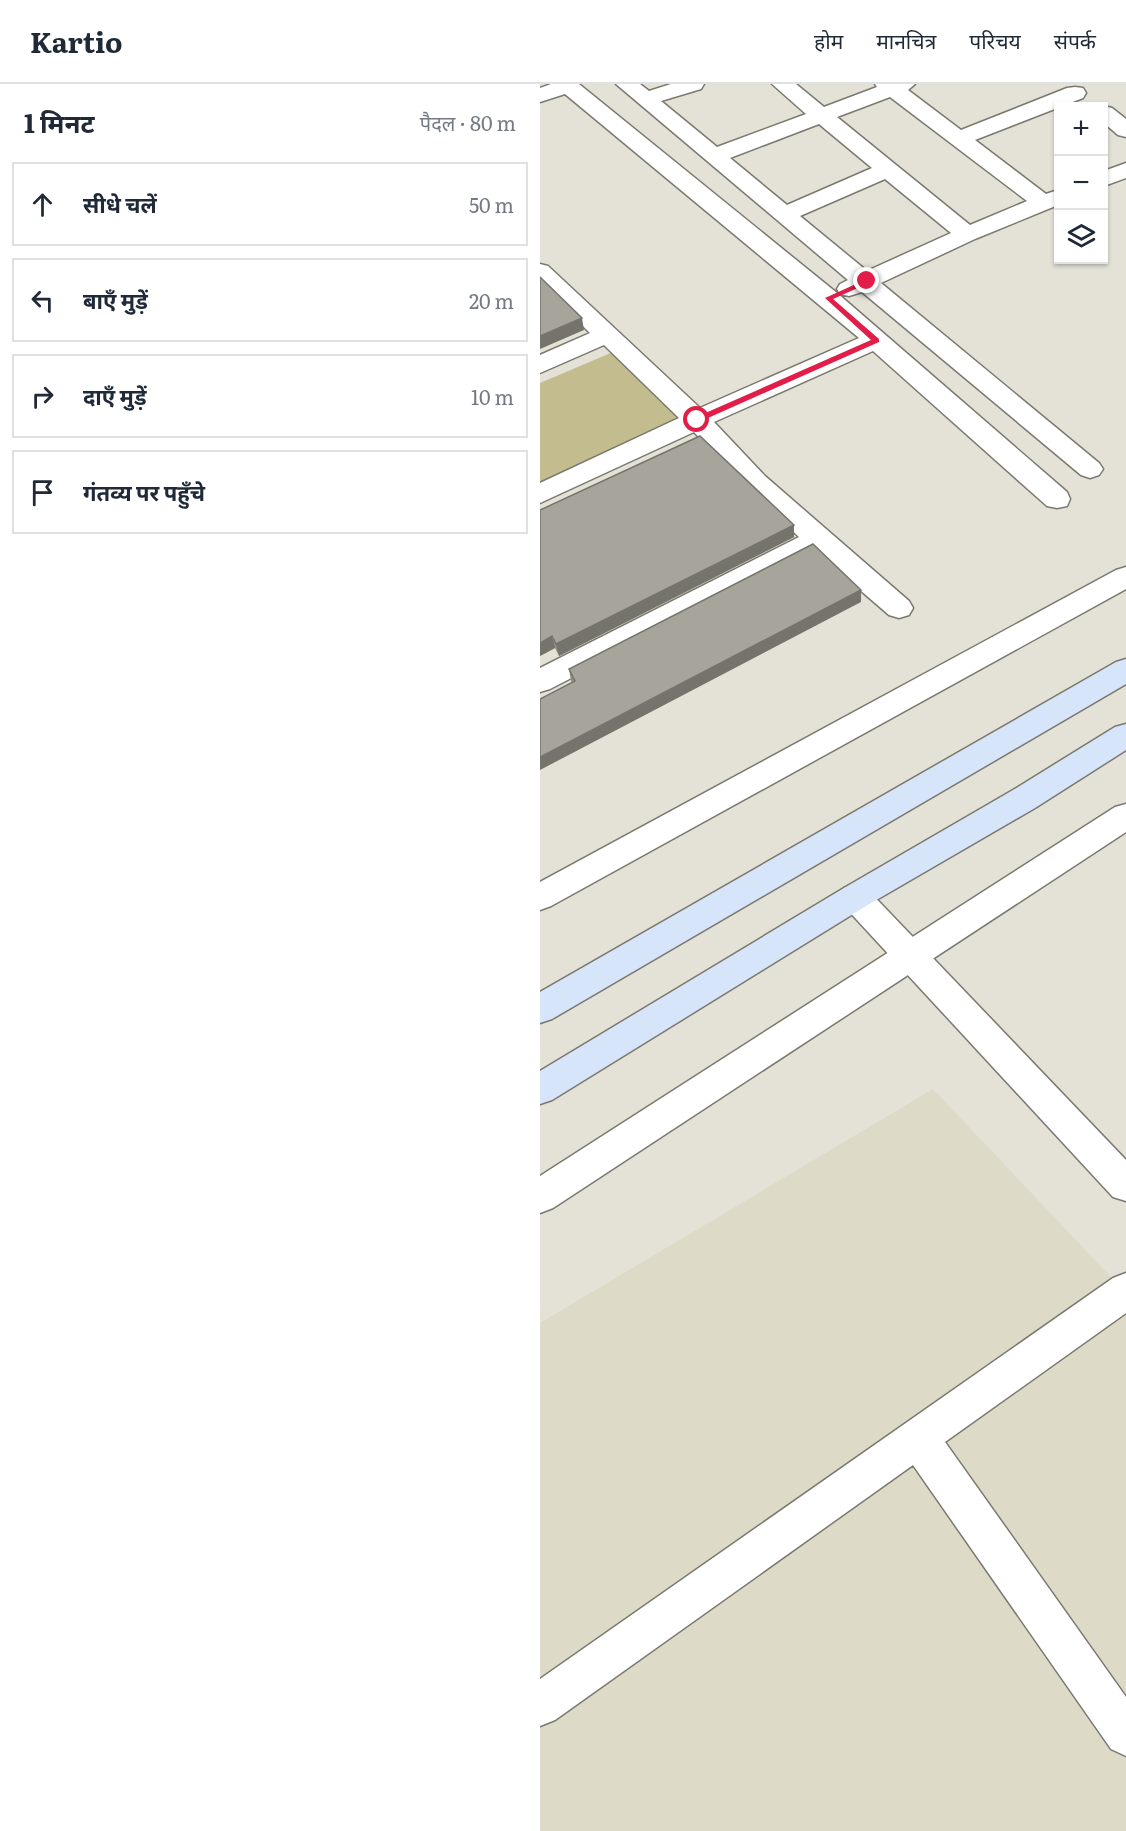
<!DOCTYPE html>
<html lang="hi">
<meta charset="utf-8">
<style>
:root{--surface:#fff;--page:#f6f6f7;--text:#1f2937;--muted:#747a83;--line:#e0e1e3}
body{margin:0;font-family:Literata,"Noto Sans Devanagari",serif;background:var(--page);color:var(--text)}
.controls{position:absolute;right:18px;top:18px;display:grid;overflow:hidden;border-radius:0px;box-shadow:0 2px 4px #0004}
.controls button{width:54px;height:54px;display:grid;place-items:center;padding:0;border:0;border-bottom:2px solid var(--line);background:var(--surface);color:var(--text);font:30px sans-serif}
.stop{position:absolute;width:18px;height:18px;margin:-14px;border:4px solid #e11d48;border-radius:50%;background:#fff}
.stop.end{background:#e11d48;border-color:#fff;box-shadow:0 2px 6px #0008}
.list{margin:0;padding:0;list-style:none}
h2{display:flex;justify-content:space-between;align-items:center;height:78px;margin:0;padding:0 24px;font-size:26px}
h2 small{font-size:20px;font-weight:400;color:var(--muted)}
.list li{display:grid;grid-template-columns:39px 1fr auto;gap:18px;align-items:center;box-sizing:border-box;height:84px;margin:0 12px 12px;padding:0 12px;border:2px solid var(--line);border-radius:0px}
.list b{display:block;font-size:22px;white-space:nowrap}
.list em{font-size:20px;font-style:normal;color:var(--muted)}
.icon{flex:none;width:33px;height:33px;fill:none;stroke:currentColor;stroke-width:2;stroke-linecap:round;stroke-linejoin:round}
.map{position:relative;flex:none;width:586px;height:1747px;overflow:hidden}
header{display:flex;align-items:center;gap:36px;box-sizing:border-box;height:84px;padding:0 30px;background:var(--surface);border-bottom:2px solid var(--line)}
header strong{font-size:28px}
nav{display:flex;gap:33px;margin-inline-start:auto;font-size:21px}
main{display:flex}
aside{flex:1;background:var(--surface)}
.map>svg:first-child{display:block}
.built{fill:#dddac7}
.green{fill:#c3bc8f}
.lines{fill:none;stroke-linecap:round;stroke-linejoin:round}
.minor-casing{stroke:#7b796f;stroke-width:3}
.tertiary-casing{stroke:#7b796f;stroke-width:3}
.secondary-casing{stroke:#7b796f;stroke-width:3}
.minor{fill:#fff;fill-rule:evenodd}
.tertiary{fill:#fff;fill-rule:evenodd}
.secondary{fill:#d7e5fa;fill-rule:evenodd}
.wall{fill:#908e85}
.shaded-wall{fill:#75746c}
.building{fill:#a7a59b;stroke:#75746c;stroke-width:1.5}
.route{fill:#e11d48}
</style>
<header>
<strong>Kartio</strong>
<nav><a>होम</a><a>मानचित्र</a><a>परिचय</a><a>संपर्क</a></nav>
</header>
<main>
<aside>
<h2>1 मिनट<small>पैदल · 80 m</small></h2>
<ul class="list">
<li><svg class="icon" aria-label="ahead" viewBox="0 0 24 24"><path d="M12 20V5M6 11l6-6 6 6"/></svg><div><b>सीधे चलें</b></div><em>50 m</em></li>
<li><svg class="icon" aria-label="left" viewBox="0 0 24 24"><path d="M17 20v-9H6M10 6l-5 5 5 5"/></svg><div><b>बाएँ मुड़ें</b></div><em>20 m</em></li>
<li><svg class="icon" aria-label="right" viewBox="0 0 24 24"><path d="M7 20v-9h11M14 6l5 5-5 5"/></svg><div><b>दाएँ मुड़ें</b></div><em>10 m</em></li>
<li><svg class="icon" aria-label="arrive" viewBox="0 0 24 24"><path d="M6 21V4h12l-3 4 3 4H6"/></svg><div><b>गंतव्य पर पहुँचे</b></div></li>
</ul>
</aside>
<div class="map">
<svg width="586" height="1747" viewBox="0 0 586 1747">
<rect width="100%" height="100%" fill="#e4e2d7"/>
<!-- built -->
<path class="built" d="M 393,1005 L 586,1209 L 586,1747 L 0,1747 L 0,1239 Z"/>
<!-- green -->
<path class="green" d="M 73,268 L 141,335 L 0,399 L 0,299 Z"/>
<g class="lines">
<defs>
<path id="minor" d="M 11,0 L 39,0 L 297,209 L 527,408 L 530,415 L 527,422 L 517,424 L 507,422 L 333,267 L 174,338 L 225,392 L 369,517 L 373,524 L 369,531 L 359,534 L 349,531 L 276,468 L 10,605 L 0,608 L 0,584 L 259,453 L 207,404 L 154,348 L 0,419 L 0,399 L 139,334 L 64,261 L 0,289 L 0,271 L 50,249 L 0,200 L 0,180 L 8,182 L 160,324 L 319,254 L 25,10 L 0,18 L 0,4 Z
M 76,0 L 100,0 L 109,7 L 131,0 L 164,0 L 161,5 L 121,17 L 177,63 L 266,30 L 232,0 L 256,0 L 284,23 L 337,3 L 335,0 L 375,0 L 368,6 L 421,46 L 527,4 L 535,3 L 543,4 L 546,9 L 543,14 L 435,56 L 506,110 L 518,106 L 518,121 L 435,155 L 341,199 L 559,379 L 563,385 L 559,391 L 550,394 L 541,391 L 322,208 L 309,212 L 300,210 L 297,205 L 300,200 L 308,196 ZM 350,13 L 487,117 L 430,141 L 297,33 ZM 279,40 L 332,84 L 247,121 L 190,74 ZM 345,95 L 411,149 L 327,187 L 260,132 Z
M 564,22 L 572,24 L 586,35 L 586,53 L 578,51 L 564,39 Z
M 586,79 L 586,94 L 564,102 L 564,87 Z
M 586,483 L 586,505 L 11,822 L 0,826 L 0,798 L 576,486 Z
M 586,720 L 586,748 L 13,1124 L 0,1129 L 0,1092 L 575,723 Z
M 586,1189 L 586,1229 L 405,1358 L 586,1613 L 586,1672 L 571,1665 L 373,1381 L 15,1636 L 0,1642 L 0,1595 L 573,1194 Z"/>
<path id="tertiary" d="M 315,800 L 326,804 L 586,1076 L 586,1117 L 573,1113 L 304,822 L 299,813 L 304,804 Z"/>
<path id="secondary" d="M 586,575 L 586,600 L 12,935 L 0,939 L 0,908 L 576,578 Z
M 586,640 L 586,666 L 495,724 L 326,822 L 12,1016 L 0,1020 L 0,987 L 304,804 L 473,706 L 575,643 Z"/>
</defs>
<!-- minor casing -->
<use href="#minor" class="minor-casing"/>
<!-- tertiary casing -->
<use href="#tertiary" class="tertiary-casing"/>
<!-- secondary casing -->
<use href="#secondary" class="secondary-casing"/>
<!-- minor -->
<use href="#minor" class="minor"/>
<!-- tertiary -->
<use href="#tertiary" class="tertiary"/>
<!-- secondary -->
<use href="#secondary" class="secondary"/>
</g>
<!-- wall -->
<path class="wall" d="M 160,352 L 254,453 L 19,572 L 15,564 L 0,572 Z
M 321,518 L 32,598 L 31,597 L 29,585 Z"/>
<!-- shaded-wall -->
<path class="shaded-wall" d="M 42,234 L 44,246 L 0,265 L 0,252 Z
M 254,441 L 254,453 L 19,572 L 16,560 Z
M 321,506 L 321,518 L 0,686 L 0,673 Z
M 12,552 L 15,564 L 0,572 L 0,559 Z"/>
<!-- building -->
<path class="building" d="M 0,193 L 42,234 L 0,252 Z
M 160,352 L 254,441 L 16,560 L 12,552 L 0,559 L 0,426 Z
M 273,460 L 321,506 L 0,673 L 0,615 L 35,597 L 29,585 Z"/>
<!-- route -->
<path class="route" d="M 327,195 L 329,199 L 293,215 L 339,255 L 339,258 L 159,338 L 154,338 L 154,334 L 331,256 L 285,214 Z"/>
</svg>
<div class="controls">
<button>+</button>
<button>−</button>
<button><svg class="icon" aria-label="layers" viewBox="0 0 24 24"><path d="M12 4l9 5-9 5-9-5zM3 14l9 5 9-5"/></svg></button>
</div>
<div class="stop" style="left:157px;top:336px"></div>
<div class="stop end" style="left:327px;top:197px"></div>
</div>
</main>
